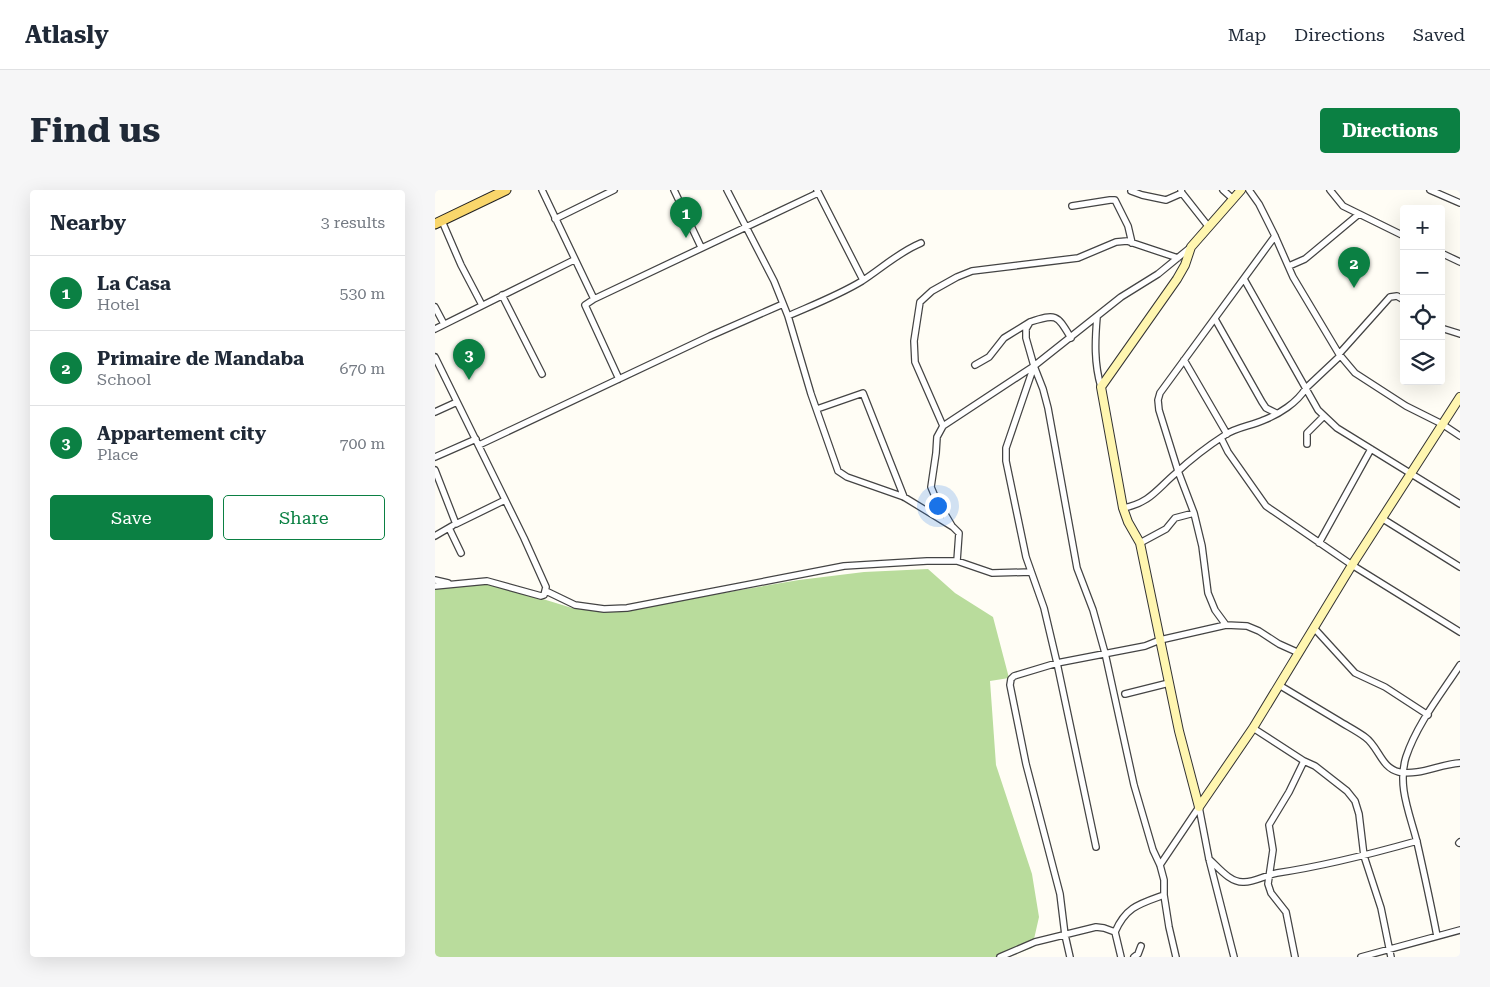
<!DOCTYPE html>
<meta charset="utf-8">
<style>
:root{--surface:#fff;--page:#f6f6f7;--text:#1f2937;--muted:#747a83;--line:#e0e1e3;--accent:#0b8043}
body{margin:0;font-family:"Roboto Serif",serif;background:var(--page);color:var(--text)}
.controls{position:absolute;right:15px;top:15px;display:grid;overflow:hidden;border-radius:5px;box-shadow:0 5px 20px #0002}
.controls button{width:45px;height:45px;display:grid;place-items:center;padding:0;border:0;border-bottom:1px solid var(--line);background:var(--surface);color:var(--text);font:25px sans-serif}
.you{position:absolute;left:502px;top:315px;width:18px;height:18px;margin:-12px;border:4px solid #fff;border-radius:50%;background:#1a73e8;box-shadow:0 0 0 8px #1a73e833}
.badge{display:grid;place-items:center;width:32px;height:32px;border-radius:50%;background:var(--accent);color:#fff;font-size:16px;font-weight:700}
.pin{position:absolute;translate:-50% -41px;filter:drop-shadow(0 1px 2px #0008)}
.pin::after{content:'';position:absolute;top:26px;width:18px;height:15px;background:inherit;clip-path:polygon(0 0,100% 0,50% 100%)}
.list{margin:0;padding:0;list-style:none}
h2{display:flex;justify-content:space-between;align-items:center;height:65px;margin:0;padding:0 20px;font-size:21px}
h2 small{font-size:16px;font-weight:400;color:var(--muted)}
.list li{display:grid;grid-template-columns:32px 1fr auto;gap:15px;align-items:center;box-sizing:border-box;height:75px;padding:0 20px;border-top:1px solid var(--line)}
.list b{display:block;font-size:19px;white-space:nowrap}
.list p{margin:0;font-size:16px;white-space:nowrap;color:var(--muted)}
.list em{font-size:16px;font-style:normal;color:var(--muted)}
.actions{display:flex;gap:10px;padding:15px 20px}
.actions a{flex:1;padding:11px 0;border:1px solid var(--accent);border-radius:5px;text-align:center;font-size:18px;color:var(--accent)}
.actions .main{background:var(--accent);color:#fff}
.icon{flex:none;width:28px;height:28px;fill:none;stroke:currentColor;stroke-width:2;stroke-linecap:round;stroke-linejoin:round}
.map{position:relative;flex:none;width:1025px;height:767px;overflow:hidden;border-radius:5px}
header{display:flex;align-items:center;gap:30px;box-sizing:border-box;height:70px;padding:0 25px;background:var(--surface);border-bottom:1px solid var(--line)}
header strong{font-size:24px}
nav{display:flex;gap:28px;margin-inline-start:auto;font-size:18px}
.intro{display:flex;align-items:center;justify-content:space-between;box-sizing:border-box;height:120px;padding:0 30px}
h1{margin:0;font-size:35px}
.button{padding:12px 22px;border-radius:5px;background:var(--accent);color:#fff;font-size:18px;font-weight:700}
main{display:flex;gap:30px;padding:0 30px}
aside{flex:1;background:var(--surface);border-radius:5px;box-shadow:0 5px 20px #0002}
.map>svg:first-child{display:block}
.forest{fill:#b9dc9c}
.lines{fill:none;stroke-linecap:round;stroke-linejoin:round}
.street-casing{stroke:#444;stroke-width:8}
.secondary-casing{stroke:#333;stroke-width:10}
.primary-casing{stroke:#222;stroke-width:11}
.street{stroke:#fff;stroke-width:5.5}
.secondary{stroke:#fff6b0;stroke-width:8}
.primary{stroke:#f9d66b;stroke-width:9}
</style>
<header>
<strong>Atlasly</strong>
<nav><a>Map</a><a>Directions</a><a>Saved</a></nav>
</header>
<div class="intro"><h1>Find us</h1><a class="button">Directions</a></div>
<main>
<aside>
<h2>Nearby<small>3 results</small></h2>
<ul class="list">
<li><span class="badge">1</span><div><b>La Casa</b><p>Hotel</p></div><em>530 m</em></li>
<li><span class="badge">2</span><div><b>Primaire de Mandaba</b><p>School</p></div><em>670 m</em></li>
<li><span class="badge">3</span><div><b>Appartement city</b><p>Place</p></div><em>700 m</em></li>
</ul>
<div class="actions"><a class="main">Save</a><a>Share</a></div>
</aside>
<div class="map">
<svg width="1025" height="767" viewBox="0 0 1025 767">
<rect width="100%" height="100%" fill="#fffdf5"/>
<!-- forest -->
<path class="forest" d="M 493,379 L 520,403 L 558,427 L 574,488 L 555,491 L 561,575 L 597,684 L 604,727 L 597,758 L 573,767 L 0,767 L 0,396 L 53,392 L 137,418 L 167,421 L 201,418 L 364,390 L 429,382 Z"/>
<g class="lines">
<defs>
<path id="street" d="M 107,0 L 159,109
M 239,0 L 266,57
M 292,0 L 339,91 L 353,126 L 376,204 L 403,281 L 412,287 L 469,307 L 518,337 L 524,343 L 522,371
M 382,0 L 428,90
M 746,0 L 747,3 L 773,36
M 788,0 L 798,9
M 814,0 L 824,14 L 840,46 L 858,87 L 904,164 L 920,183 L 971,216 L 1007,234 L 1025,246
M 895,0 L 908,16 L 969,46
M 995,0 L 1025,13
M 696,1 L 707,5 L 731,10 L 747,3
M 637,16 L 675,10 L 680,10 L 693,36 L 697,53
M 120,29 L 179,0
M 7,31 L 26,75 L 47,115
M 1006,63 L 1025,72
M 854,76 L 870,69 L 924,24
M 809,89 L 883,220 L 902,238 L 1025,314
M 67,105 L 107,184
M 0,117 L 9,134
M 353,126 C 378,115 404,105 427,91 C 447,78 464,62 486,53
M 662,127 C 660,151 659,173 666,197
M 780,129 L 827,212 L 831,218 L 841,223
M 1006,138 L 1025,144
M 0,139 L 139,70
M 636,148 C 622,125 622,123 595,132 L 591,139 L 591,148 L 599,176 L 608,199 L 613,218 L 642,378 L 658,420 L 670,463 L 699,595 L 718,660 L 725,675 L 729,690 L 729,705 L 734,737 L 741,767
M 904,164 L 955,107 L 962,106 L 969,110
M 0,167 L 89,348 L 111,397 L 109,405 L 106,406 L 52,391 L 0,396
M 749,170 L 792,244
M 540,175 L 554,167 L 569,148 L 595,132
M 599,176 L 571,258 L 571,271 L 591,367 L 609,418 L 622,473 L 661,657
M 184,189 L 150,115 L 159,109 L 383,3
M 382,219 L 428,203 L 469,307
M 0,222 L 22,212
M 508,236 L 480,172 L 479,151 L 485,112 L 497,101 L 522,87 L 537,81 L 643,68 L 681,52 L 692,51 L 743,68
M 786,248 L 793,262 L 831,316 L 917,375 L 1025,442
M 872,254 L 872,243 L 889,226
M 44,255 L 275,146 L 348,114
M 0,267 L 41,249
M 0,280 L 21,334 L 70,310
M 688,318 C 715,313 722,299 741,283 C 756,269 773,256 790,245 C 802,237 816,236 829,230 C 844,224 862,213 871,198 L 905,166
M 948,329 L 1025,377
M 517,336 L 501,309 L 496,297 L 501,263 L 502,247 L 508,236 L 599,176 L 686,107 L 723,84 L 756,57
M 14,338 L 26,363
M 0,346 L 17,336
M 705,353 L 731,339 L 740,328 L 759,323
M 884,353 L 936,259
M 0,390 L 13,393
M 111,401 L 140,415 L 169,419 L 192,418 L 409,376 L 492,371 L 522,371 L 557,383 L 596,382
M 791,435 L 780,420 L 773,403 L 767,356 L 759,323 L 743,281 L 724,220 L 723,210 L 725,203 L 840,46
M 879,438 L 920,483 L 950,497 L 993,525
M 844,495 C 864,507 884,519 904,531 C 912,536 922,541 930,547 C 944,557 946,578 964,582 C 984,586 1005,574 1025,573
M 690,504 L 734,493
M 818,538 L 869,571 L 880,576 L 912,601 L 920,611 L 924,624 L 929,666 L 946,718 L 956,767
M 764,617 L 774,669 L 799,767
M 1024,653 L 1025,652
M 774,669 C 783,677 795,693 809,692 C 820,692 831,685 842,683 C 889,676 936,664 982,651
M 725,675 L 764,617
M 680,742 L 686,767
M 1002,746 C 996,715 989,683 982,652 C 975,624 962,596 971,567 C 982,534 1006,504 1025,475
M 565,767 L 600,752 L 661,737 L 669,738 L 680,742 C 691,717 704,714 729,705
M 635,767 L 630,745 L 625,704 L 591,574 L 575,495 L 576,489 L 579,486 L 622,473 L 710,456 L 725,450 L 791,435 L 812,436 L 824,441 L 844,454 L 864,463
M 699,767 L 703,764 L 706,756
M 860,767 L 851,722 L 836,703 L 833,694 L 838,660 L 834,635 L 854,602 L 869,571
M 926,767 L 1025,740"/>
<path id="secondary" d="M 764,617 L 744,541 L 705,353 L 693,332 L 688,318 L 666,197 L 742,89 L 750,75 L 756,57 L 806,0
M 764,617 L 818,538 L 917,375 L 1025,207"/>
<path id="primary" d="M 0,34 L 71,0"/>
</defs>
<!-- street casing -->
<use href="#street" class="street-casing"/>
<!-- secondary casing -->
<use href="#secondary" class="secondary-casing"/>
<!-- primary casing -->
<use href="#primary" class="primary-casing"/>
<!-- street -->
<use href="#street" class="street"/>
<!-- secondary -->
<use href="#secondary" class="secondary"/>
<!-- primary -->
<use href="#primary" class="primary"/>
</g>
</svg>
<div class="controls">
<button>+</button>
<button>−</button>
<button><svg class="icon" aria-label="locate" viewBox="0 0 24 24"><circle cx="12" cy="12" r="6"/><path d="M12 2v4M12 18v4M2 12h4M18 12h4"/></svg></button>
<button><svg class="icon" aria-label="layers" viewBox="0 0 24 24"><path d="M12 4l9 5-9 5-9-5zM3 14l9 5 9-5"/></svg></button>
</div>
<div class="you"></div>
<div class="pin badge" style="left:251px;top:48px">1</div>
<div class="pin badge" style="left:919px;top:98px">2</div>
<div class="pin badge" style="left:34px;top:190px">3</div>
</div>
</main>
